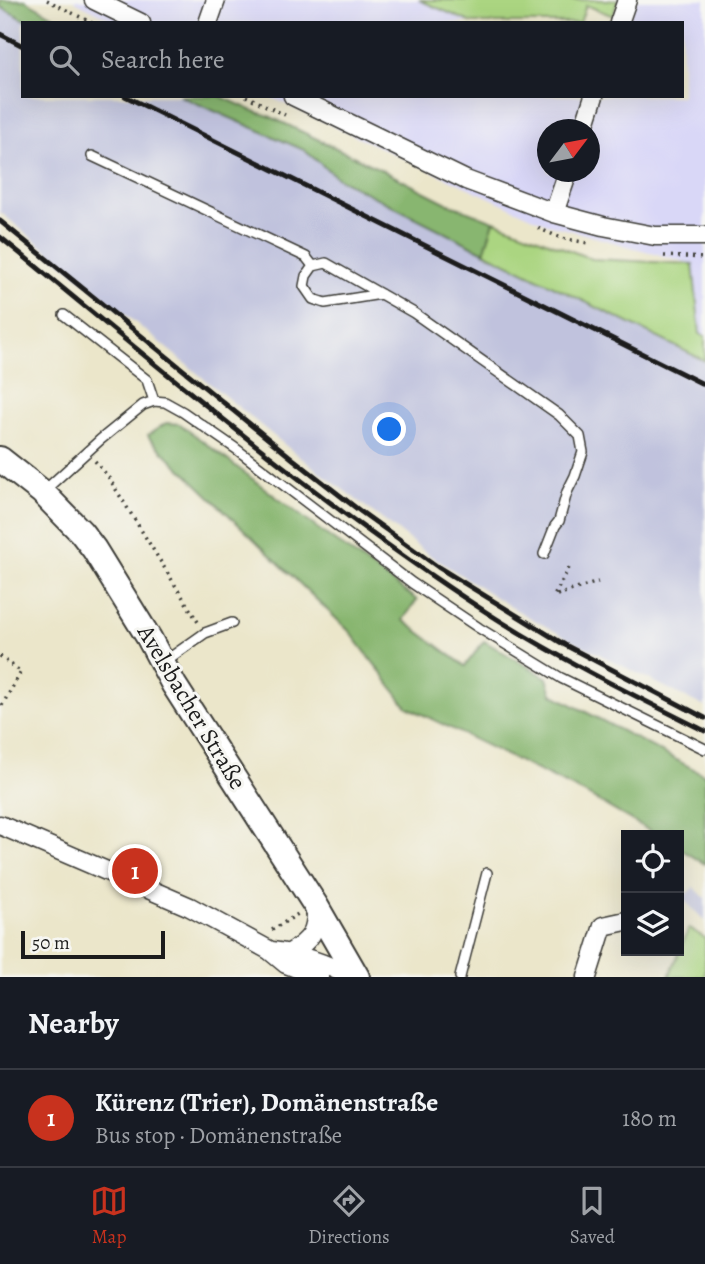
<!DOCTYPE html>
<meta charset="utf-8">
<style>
:root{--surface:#171b24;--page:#242831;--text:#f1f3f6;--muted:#9ea1a6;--line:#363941;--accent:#c8321e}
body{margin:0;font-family:Alegreya,serif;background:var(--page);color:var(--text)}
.controls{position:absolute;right:21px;bottom:21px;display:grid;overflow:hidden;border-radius:0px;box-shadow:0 7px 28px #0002}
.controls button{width:63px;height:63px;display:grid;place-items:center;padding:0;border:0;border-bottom:2px solid var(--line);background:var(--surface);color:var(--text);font:35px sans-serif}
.compass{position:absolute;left:537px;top:119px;width:63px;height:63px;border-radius:50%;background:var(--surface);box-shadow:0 7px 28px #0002;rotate:58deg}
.scale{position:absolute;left:21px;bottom:18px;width:144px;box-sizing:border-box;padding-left:7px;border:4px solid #1c1c1c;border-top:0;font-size:19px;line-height:24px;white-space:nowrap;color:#1c1c1c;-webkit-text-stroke:5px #f6f6f2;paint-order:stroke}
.you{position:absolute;left:390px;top:430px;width:24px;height:24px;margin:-18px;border:5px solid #fff;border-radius:50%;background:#1a73e8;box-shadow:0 0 0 10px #1a73e833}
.badge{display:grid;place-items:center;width:46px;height:46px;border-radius:50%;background:var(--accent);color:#fff;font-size:23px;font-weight:700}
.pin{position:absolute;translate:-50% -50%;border:4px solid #fff;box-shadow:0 2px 7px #0006}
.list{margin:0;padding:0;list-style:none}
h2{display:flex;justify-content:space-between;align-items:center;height:91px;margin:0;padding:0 28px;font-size:30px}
h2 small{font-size:23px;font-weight:400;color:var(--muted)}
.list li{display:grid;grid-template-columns:46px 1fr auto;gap:21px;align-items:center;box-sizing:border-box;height:98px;padding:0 28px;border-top:2px solid var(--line)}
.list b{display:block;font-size:26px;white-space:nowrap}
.list p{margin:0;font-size:23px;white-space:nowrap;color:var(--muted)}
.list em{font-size:23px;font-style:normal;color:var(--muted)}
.icon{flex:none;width:38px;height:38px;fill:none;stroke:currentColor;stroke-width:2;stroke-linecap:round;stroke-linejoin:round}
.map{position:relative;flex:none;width:705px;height:977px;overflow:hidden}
.search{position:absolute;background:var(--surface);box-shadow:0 7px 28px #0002;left:21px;right:21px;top:21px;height:77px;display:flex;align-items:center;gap:18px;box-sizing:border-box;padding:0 24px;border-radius:0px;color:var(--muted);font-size:26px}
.sheet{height:189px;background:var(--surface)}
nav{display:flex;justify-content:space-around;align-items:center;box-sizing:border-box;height:98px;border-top:2px solid var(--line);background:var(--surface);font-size:19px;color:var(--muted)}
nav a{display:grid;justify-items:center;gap:4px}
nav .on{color:var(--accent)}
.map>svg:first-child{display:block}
.built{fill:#d9d7f7;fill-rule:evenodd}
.industrial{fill:#c0c2dd}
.green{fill:#abd581;stroke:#64784e;stroke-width:2}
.forest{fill:#88b66f;stroke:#526946;stroke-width:2}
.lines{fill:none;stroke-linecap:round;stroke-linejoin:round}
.service-casing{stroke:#3b3a36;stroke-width:12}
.minor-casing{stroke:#3b3a36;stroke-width:21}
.secondary-casing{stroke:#3b3a36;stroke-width:28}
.path{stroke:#3b3a36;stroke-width:3.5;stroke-dasharray:2 5;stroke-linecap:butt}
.service{stroke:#fff;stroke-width:9}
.minor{stroke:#fff;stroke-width:18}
.secondary{stroke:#fff;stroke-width:24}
.rail{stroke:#1c1c1c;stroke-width:5}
.labels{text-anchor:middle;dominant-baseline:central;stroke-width:6;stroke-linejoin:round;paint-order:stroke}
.street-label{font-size:24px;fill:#1c1c1c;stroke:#f6f6f2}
</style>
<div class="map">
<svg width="705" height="977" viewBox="0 0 705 977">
<rect width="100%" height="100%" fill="#f6f6f2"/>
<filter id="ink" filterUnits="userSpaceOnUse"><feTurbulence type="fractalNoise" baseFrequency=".0143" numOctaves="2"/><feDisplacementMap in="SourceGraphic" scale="14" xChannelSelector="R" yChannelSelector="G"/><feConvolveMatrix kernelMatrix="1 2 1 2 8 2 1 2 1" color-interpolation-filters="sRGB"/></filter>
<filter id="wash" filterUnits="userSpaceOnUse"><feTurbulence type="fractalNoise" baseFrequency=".00686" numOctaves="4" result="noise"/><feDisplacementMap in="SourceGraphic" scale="28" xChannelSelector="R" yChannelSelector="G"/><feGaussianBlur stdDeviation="1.57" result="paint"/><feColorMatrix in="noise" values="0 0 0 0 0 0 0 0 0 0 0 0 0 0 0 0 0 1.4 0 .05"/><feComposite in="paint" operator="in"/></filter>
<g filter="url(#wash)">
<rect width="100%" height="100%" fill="#ebe6ca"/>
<!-- built -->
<path class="built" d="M 73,0 L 419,0 L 472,23 L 118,23 Z
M 627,0 L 705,0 L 705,336 L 700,334 L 693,264 L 547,224 L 268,96 L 682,96 L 682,23 L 619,23 ZM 548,130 L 590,130 L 590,172 L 548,172 Z"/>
<!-- industrial -->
<path class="industrial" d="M 0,7 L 31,23 L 23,23 L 23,96 L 180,96 L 305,150 L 339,179 L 705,362 L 705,707 L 565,637 L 511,607 L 428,554 L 296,454 L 0,212 Z
M 694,887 L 705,898 L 705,921 L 682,898 Z"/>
<!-- green -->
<path class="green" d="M 419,0 L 618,0 L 613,16 L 586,5 L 580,23 L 472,23 Z
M 494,221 L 592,259 L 693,264 L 700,334 L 705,336 L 705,361 L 484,252 Z
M 689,928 L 705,938 L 705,977 L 669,977 Z"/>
<!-- forest -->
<path class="forest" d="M 0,0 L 25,0 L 66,23 L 31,23 L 0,7 Z
M 180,96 L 220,96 L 251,110 L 269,116 L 384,171 L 447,203 L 494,221 L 484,252 L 339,179 L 304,150 Z
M 166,423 L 180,424 L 317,528 L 417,600 L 403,620 L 465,666 L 484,641 L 547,678 L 552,694 L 705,775 L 705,864 L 679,848 L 679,835 L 657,835 L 582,792 L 407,707 L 350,632 L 150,439 L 148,435 Z"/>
</g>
<g filter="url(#ink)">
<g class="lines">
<defs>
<path id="service" d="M 92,156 L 306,257 L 313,266
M 381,294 L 325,303 L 313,299 L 304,286 L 306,276 L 313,266 L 326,263 L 414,313 L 559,415 L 580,436 L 583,452 L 575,476 L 567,492 L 559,521 L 555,526 L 544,554
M 64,315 L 147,380 L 154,401
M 45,490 L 100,440 L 143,405 L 154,401 L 165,402 L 183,412 L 235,448 L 412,583 L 479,628 L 561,678 L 705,749
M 164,662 L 205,633 L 232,623
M 460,977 L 487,873"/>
<path id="minor" d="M 94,0 L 141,23
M 208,23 L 216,0
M 619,23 L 627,0
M 293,96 L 466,180 L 554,213 L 603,226 L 655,236 L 705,236
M 583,130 L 594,96
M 554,213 L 568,172
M 0,825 L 190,907 L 269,950 L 286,964 L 319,977
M 272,951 C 301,955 326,963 351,977
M 290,953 C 311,940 317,932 316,906
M 587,977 L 603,926 L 626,921"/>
<path id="secondary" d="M 0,459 L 42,492 L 81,532 L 94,549 L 149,638 L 174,685 L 316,906 L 357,977"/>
</defs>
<!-- service casing -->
<use href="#service" class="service-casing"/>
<!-- minor casing -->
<use href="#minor" class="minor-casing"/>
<!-- secondary casing -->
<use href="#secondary" class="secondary-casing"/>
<!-- path -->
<path class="path" d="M 47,0 L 92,23
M 246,96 L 285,115
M 538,228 L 561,238 L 588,243
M 664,256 L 705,258
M 95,461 L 107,475 L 198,622
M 569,568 L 554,596 L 598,582
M 0,656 L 21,672 L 0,709
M 272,930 L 298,914"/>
<!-- service -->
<use href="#service" class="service"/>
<!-- minor -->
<use href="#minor" class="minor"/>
<!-- secondary -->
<use href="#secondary" class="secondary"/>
<!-- rail -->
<path class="rail" d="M 0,34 L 23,46
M 125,96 L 705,385
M 0,221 L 293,459 L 360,511 L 438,567 L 565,645 L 705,718
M 0,237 C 159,366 314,501 486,612 C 556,657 631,694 705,731"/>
</g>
</g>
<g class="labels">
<!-- street labels -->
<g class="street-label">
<text transform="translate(192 707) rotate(59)">Avelsbacher Straße</text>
</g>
</g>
</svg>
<div class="controls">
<button><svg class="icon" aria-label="locate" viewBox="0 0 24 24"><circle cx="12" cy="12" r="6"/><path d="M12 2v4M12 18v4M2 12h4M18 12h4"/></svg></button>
<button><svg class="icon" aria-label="layers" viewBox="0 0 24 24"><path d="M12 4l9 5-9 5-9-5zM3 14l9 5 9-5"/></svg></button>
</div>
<svg class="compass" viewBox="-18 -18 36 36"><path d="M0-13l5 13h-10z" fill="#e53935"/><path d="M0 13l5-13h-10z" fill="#9ea1a6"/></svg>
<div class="scale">50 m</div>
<div class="you"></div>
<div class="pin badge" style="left:135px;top:871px">1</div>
<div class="search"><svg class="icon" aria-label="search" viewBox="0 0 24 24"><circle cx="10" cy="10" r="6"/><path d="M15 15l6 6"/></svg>Search here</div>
</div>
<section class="sheet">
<h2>Nearby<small></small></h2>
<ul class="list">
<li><span class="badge">1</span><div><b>Kürenz (Trier), Domänenstraße</b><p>Bus stop · Domänenstraße</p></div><em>180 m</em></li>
</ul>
</section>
<nav>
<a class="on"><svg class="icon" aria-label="map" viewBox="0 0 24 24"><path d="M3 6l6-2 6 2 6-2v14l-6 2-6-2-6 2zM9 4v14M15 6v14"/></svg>Map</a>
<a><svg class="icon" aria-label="directions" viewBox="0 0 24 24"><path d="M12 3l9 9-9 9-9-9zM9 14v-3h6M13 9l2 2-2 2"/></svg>Directions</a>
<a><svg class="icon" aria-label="saved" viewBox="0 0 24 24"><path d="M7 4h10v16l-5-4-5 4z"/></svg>Saved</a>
</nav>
